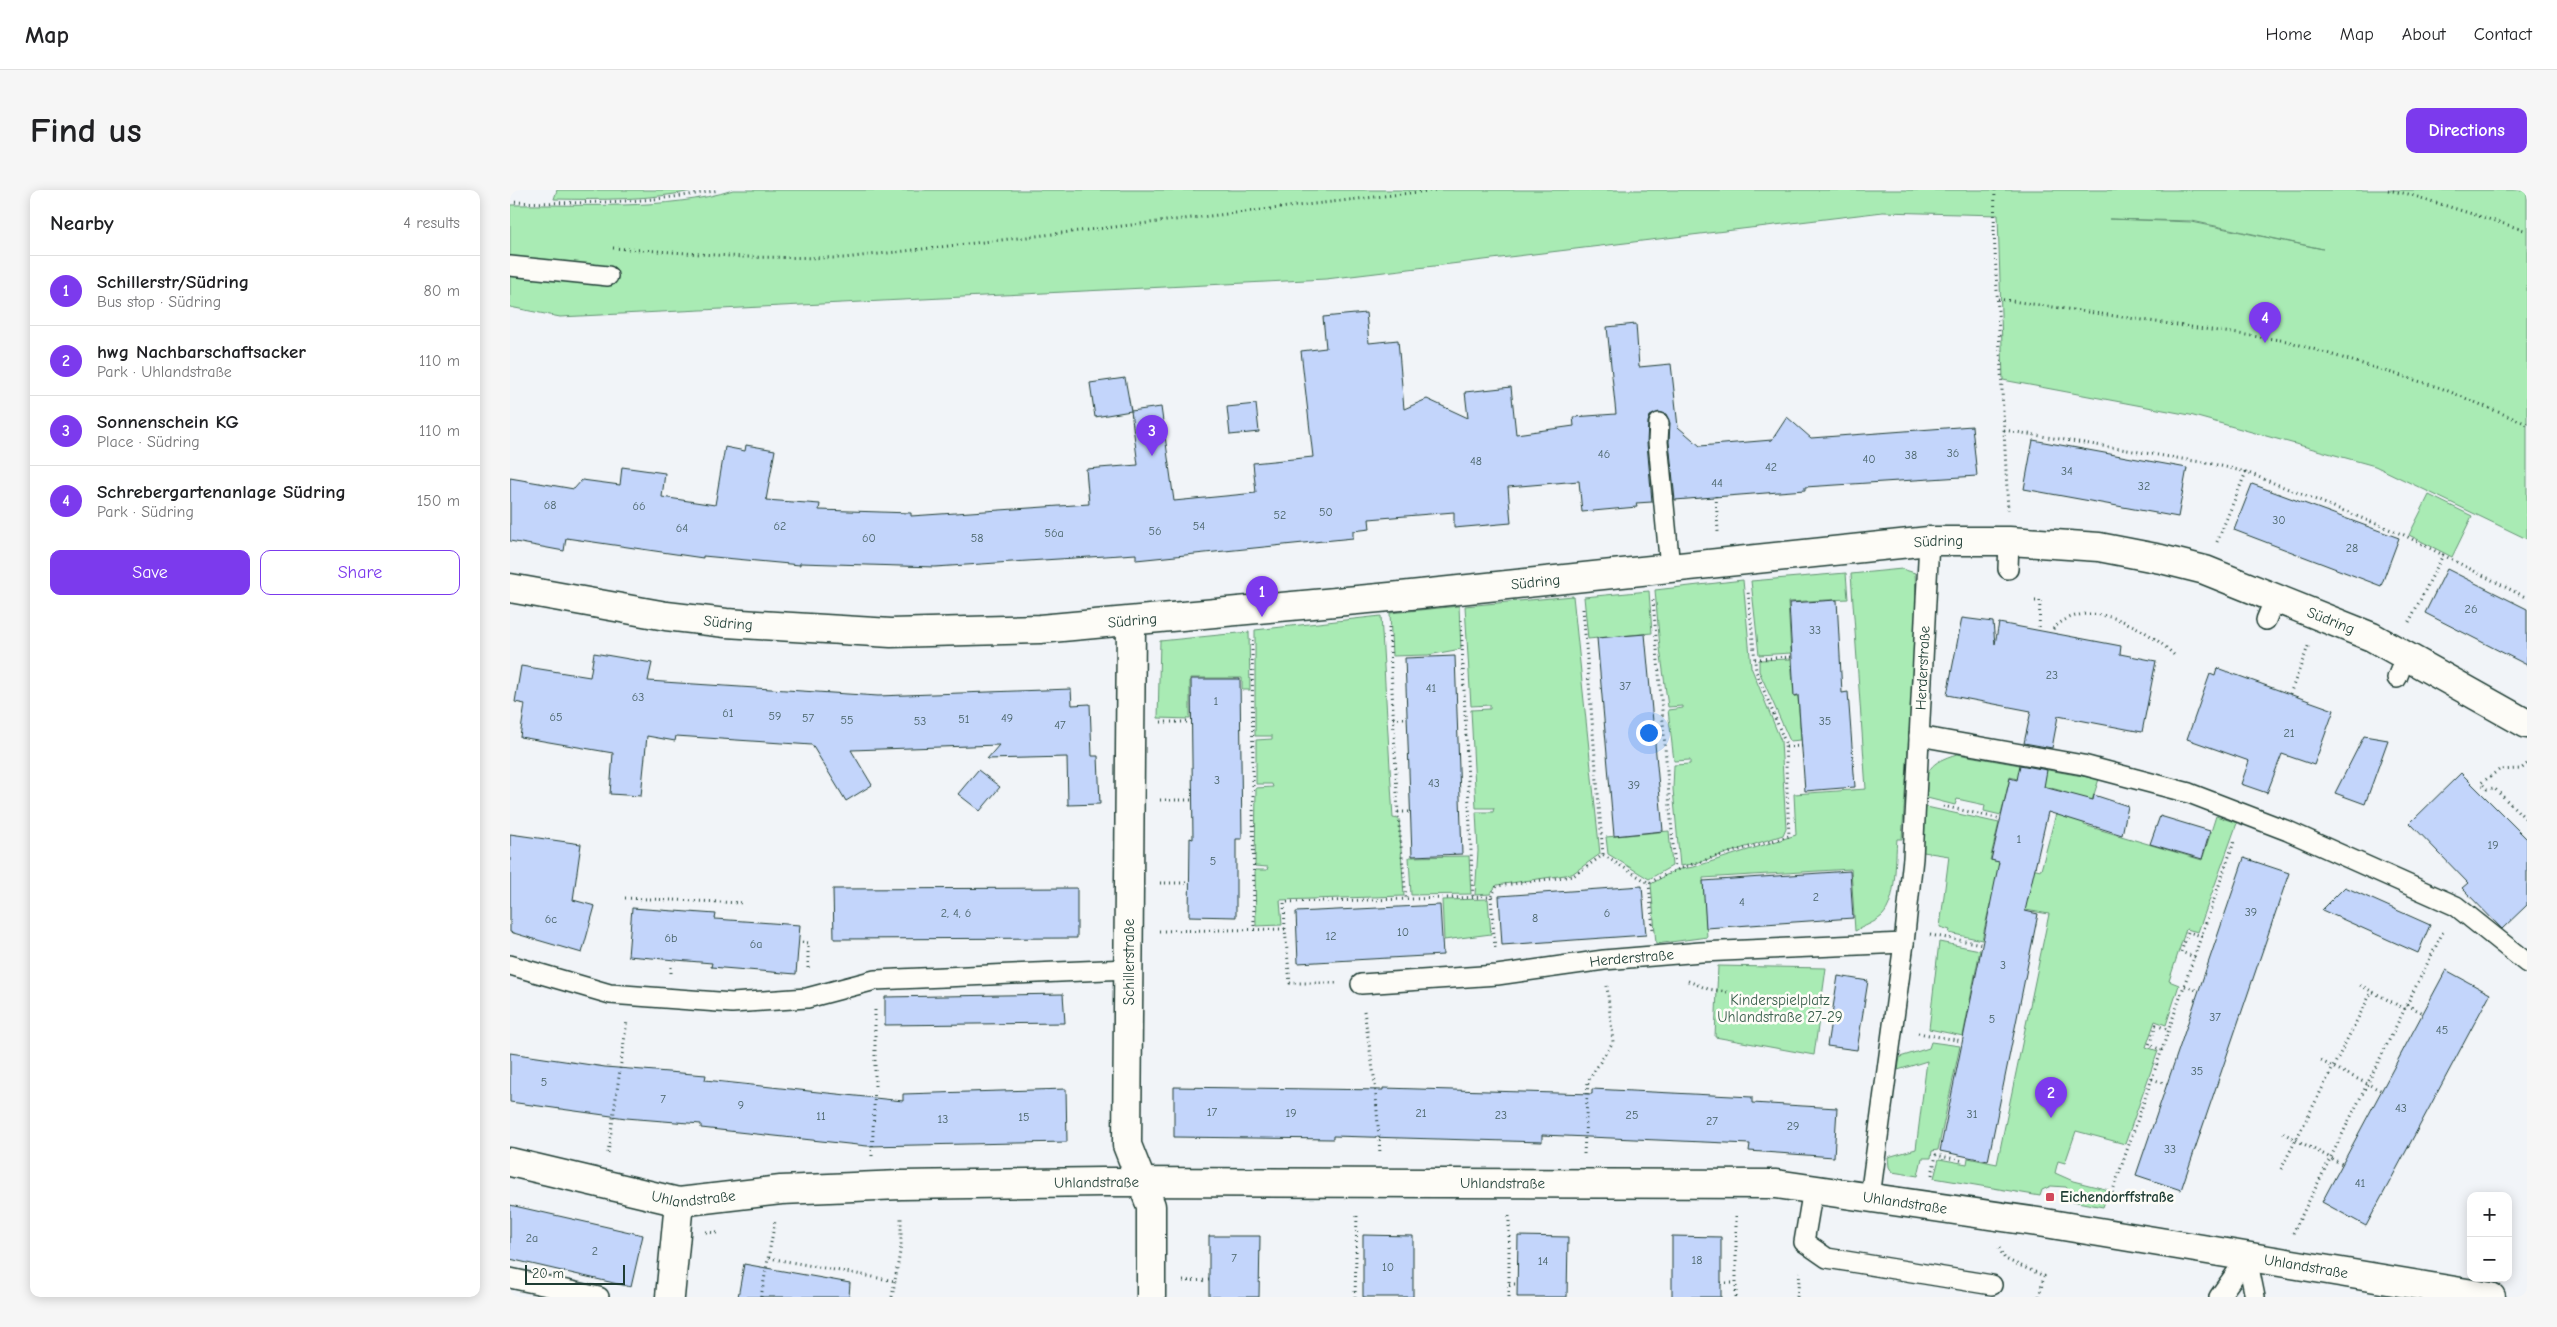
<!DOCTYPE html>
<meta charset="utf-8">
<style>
:root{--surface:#fff;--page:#f6f6f6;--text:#202124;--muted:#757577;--line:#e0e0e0;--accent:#7c3aed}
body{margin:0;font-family:"Comic Neue",sans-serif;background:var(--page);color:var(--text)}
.controls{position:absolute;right:15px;bottom:15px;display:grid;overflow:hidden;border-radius:10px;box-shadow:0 2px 12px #0003}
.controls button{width:45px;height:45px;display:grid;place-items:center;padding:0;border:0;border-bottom:1px solid var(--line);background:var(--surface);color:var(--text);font:25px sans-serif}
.scale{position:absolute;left:15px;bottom:12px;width:100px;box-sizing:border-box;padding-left:5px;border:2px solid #1f3d34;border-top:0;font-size:14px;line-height:18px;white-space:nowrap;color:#1f3d34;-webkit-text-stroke:4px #fdfcf7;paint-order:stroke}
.you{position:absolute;left:1138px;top:542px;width:18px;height:18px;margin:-12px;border:4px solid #fff;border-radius:50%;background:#1a73e8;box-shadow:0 0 0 8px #1a73e833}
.badge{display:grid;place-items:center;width:32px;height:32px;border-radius:50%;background:var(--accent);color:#fff;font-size:16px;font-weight:700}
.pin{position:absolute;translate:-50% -41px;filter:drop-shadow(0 1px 2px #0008)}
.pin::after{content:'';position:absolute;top:26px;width:18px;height:15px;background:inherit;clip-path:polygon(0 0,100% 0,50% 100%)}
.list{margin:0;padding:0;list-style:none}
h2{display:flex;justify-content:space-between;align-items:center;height:65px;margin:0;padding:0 20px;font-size:21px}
h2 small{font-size:16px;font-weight:400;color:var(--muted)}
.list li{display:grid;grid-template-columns:32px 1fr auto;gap:15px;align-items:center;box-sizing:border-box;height:70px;padding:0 20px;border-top:1px solid var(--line)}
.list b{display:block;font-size:19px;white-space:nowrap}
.list p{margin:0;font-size:16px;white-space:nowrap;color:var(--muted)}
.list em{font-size:16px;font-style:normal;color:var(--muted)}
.actions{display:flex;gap:10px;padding:15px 20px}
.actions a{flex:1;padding:11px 0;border:1px solid var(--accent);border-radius:10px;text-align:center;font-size:18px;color:var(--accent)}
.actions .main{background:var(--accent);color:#fff}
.map{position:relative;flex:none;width:2017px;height:1107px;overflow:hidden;border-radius:10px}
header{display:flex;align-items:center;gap:30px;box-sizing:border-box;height:70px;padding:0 25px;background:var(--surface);border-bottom:1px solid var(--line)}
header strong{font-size:24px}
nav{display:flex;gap:28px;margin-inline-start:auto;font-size:18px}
.intro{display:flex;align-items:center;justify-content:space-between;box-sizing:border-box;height:120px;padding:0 30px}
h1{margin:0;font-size:35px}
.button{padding:12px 22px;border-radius:10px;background:var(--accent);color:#fff;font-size:18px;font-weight:700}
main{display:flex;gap:30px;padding:0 30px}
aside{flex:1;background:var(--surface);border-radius:10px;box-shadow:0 2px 12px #0003}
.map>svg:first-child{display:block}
.green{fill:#a9ebb4;stroke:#649474;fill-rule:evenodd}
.building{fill:#c3d5fb;stroke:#1f3d34}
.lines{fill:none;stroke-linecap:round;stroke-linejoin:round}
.service-casing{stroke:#1f3d34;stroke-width:22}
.minor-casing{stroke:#1f3d34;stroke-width:31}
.path{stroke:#1f3d34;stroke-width:3;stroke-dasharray:1 4;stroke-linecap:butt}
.service{stroke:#fdfcf7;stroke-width:19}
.minor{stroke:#fdfcf7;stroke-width:28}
.poi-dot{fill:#d1495b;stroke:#fdfcf7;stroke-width:2}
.labels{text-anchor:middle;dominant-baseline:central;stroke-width:5;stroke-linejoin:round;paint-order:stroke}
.number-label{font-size:12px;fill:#486366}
.street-label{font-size:15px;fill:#1f3d34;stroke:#fdfcf7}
.park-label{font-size:15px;fill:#3b604e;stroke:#fdfcf7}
.poi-label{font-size:15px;font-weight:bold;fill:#1f3d34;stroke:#fdfcf7;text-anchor:start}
</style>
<header>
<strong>Map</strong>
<nav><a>Home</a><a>Map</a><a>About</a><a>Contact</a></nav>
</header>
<div class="intro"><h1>Find us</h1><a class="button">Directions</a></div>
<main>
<aside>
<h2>Nearby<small>4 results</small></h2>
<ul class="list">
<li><span class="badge">1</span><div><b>Schillerstr/Südring</b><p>Bus stop · Südring</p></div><em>80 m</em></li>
<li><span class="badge">2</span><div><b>hwg Nachbarschaftsacker</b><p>Park · Uhlandstraße</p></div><em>110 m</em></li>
<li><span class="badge">3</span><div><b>Sonnenschein KG</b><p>Place · Südring</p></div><em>110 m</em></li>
<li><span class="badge">4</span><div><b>Schrebergartenanlage Südring</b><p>Park · Südring</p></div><em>150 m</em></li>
</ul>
<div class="actions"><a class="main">Save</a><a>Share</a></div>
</aside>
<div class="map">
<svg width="2017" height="1107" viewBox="0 0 2017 1107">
<rect width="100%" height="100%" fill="#f1f4f8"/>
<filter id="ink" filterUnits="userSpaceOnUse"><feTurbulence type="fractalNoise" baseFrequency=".02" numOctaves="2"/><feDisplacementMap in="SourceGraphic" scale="10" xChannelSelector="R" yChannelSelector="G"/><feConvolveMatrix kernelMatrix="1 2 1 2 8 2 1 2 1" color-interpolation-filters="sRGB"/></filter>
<g filter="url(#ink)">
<!-- green -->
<path class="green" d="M 47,0 L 187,0 C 141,10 91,10 44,9 Z
M 223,0 L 2017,0 L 2017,349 L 1865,276 L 1680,225 L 1493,190 L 1488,25 L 1373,22 L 816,89 L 50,127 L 0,117 L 0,15 C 69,14 158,21 223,0 ZM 1599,29 L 1682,31 L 1813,59 L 1682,32 Z
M 1919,305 L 1962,326 L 1942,367 L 1899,345 Z
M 1392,379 L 1405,383 L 1407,426 L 1392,649 L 1387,649 C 1385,669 1387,711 1372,726 C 1364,733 1354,736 1345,741 L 1341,679 L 1193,688 L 1197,747 L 1146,754 L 1141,694 L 1165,680 L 1184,677 L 1286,645 L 1284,604 L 1356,599 L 1341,384 Z
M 1336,383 L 1338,409 L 1278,412 L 1281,463 L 1249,465 L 1241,391 Z
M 1233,390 L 1241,477 L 1271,551 L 1276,638 L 1273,645 L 1183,674 L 1170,676 L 1163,599 L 1164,575 L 1180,574 L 1180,570 L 1164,571 L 1158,520 L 1173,518 L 1173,516 L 1158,517 L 1150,458 L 1145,400 Z
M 1139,401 L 1142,443 L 1078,449 L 1074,407 Z
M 1063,406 L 1090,664 L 1062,684 L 987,695 L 980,704 L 965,705 L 968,661 L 966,622 L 983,622 L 984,618 L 966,618 L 961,520 L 980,519 L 980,515 L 961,516 L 955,416 Z
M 949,416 L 951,459 L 918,465 L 882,466 L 880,423 Z
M 871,426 L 883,628 L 889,629 L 894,706 L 770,710 L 772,735 L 746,736 L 745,680 L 757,680 L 758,677 L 745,676 L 746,598 L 763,597 L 762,594 L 746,594 L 746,550 L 762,549 L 762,546 L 745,546 L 745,440 Z
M 739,442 L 740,500 L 732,500 L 732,488 L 680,488 L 680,529 L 648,528 L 650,451 Z
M 1281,469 L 1284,506 L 1288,506 L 1291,550 L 1280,551 L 1249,481 L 1249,470 Z
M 1447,564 L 1589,589 L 1574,635 L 1692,670 L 1706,626 L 1727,633 L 1688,742 L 1676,739 L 1659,791 L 1669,795 L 1656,835 L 1645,831 L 1636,857 L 1648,861 L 1615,954 L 1566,941 L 1555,973 L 1548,971 L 1545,983 L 1563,991 L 1599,1000 L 1593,1017 L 1562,1011 L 1562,1004 L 1556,997 L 1541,996 L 1532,1000 L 1530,1006 L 1424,988 L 1429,969 L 1457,974 L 1458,968 L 1487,974 L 1539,724 L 1480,714 L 1472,750 L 1439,743 L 1440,740 L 1430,737 L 1439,666 L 1407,661 L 1412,616 L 1489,633 L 1480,670 L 1531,680 L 1552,601 L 1500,587 L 1491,625 L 1474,621 L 1475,615 L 1447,609 L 1445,615 L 1413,607 C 1415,580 1420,572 1447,564 Z
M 1159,641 L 1162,676 L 1139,689 L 1098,664 L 1096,647 Z
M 959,666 L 961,704 L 901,705 L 899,667 Z
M 978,709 L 981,744 L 934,750 L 932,710 Z
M 1429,752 L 1470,760 L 1453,846 L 1419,839 Z
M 1208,776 L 1316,778 L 1304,865 L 1205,847 Z
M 1421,852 L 1450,856 L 1428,960 L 1422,961 L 1421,968 L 1412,968 L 1408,986 L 1382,982 L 1379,977 L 1378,967 L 1406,959 L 1417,871 L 1388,880 L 1390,867 L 1419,858 Z"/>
<!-- building -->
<path class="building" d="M 856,123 L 859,153 L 888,150 L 894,219 L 917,209 L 958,228 L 955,202 L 1001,197 L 1006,244 L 1064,236 L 1063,227 L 1106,224 L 1097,137 L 1126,134 L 1129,177 L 1161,174 L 1168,237 L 1190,256 L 1262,250 L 1277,227 L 1301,248 L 1462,236 L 1467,286 L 1295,297 L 1295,300 L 1165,310 L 1159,252 L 1160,233 L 1156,224 L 1149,222 L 1140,226 L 1138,232 L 1137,253 L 1142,312 L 1126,313 L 1127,317 L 1072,322 L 1069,291 L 998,297 L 1001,333 L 944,338 L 944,322 L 859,329 L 860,339 L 843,341 L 843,348 L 626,370 L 626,364 L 425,377 L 290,373 L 290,375 L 193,366 L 193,368 L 56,348 L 54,361 L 0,351 L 0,288 L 64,299 L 72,290 L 110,295 L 112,277 L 155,283 L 152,307 L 205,315 L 215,257 L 235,261 L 236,255 L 265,260 L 256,310 L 310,314 L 309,320 L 401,323 L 401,326 L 579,314 L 576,279 L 628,275 L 621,221 L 651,217 L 664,311 L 746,303 L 743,273 L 803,267 L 791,161 L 816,158 L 813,127 Z
M 615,188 L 621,221 L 585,227 L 580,193 Z
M 746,214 L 749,242 L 720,245 L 717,217 Z
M 1523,250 L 1677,278 L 1668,327 L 1514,299 Z
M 1742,294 L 1889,348 L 1871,396 L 1724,340 Z
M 1937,379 L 2017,419 L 2017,475 L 1915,423 Z
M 1327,410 L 1332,503 L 1338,502 L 1345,597 L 1295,601 L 1288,505 L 1284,506 L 1279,413 Z
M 1452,428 L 1483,432 L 1485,454 L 1489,433 L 1611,456 L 1610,464 L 1646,471 L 1632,542 L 1548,526 L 1542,558 L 1514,553 L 1521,521 L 1437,505 Z
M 1135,444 L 1153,641 L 1104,646 L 1087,448 Z
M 84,463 L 142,473 L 138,491 L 368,506 L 561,499 L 562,515 L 580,514 L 582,566 L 588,566 L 590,614 L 558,615 L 557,567 L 477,569 L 489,555 L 341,560 L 362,595 L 336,611 L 302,555 L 166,546 L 165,551 L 137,546 L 131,606 L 100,604 L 103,563 L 10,547 L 15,514 L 5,512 L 11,476 L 80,487 Z
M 945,466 L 952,664 L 902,666 L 895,468 Z
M 1707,478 L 1824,520 L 1804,575 L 1772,564 L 1757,603 L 1731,594 L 1739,571 L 1677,549 L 1700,484 L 1705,486 Z
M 681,489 L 730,489 L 732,649 L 726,649 L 726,727 L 679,726 L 680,648 L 683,649 Z
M 1854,546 L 1878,550 L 1855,614 L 1825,603 Z
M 1510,575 L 1537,580 L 1534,597 L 1583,610 L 1584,605 L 1618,616 L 1612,645 L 1538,622 L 1515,721 L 1528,724 L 1478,971 L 1430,961 L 1489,672 L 1481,670 L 1500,588 L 1507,590 Z
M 468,580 L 490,597 L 470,621 L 448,604 Z
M 1951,583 L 2017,649 L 2017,715 L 1992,739 L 1952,698 L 1958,693 L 1900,633 Z
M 1650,626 L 1700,641 L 1692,669 L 1640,654 Z
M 0,644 L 71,654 L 63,710 L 85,716 L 72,763 L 0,742 Z
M 1734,668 L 1779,683 L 1671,1000 L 1626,985 Z
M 1340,681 L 1343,728 L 1196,738 L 1193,691 Z
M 1132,696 L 1136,745 L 992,755 L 989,706 Z
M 1835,697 L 1920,735 L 1908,763 L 1812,720 Z
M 567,698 L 567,748 L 324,749 L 323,699 Z
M 930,715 L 933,765 L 788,773 L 786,722 Z
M 122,718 L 206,724 L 205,729 L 290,735 L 286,784 L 201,777 L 202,773 L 118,766 Z
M 1936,780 L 1980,804 L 1856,1036 L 1812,1012 Z
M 1328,786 L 1358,791 L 1347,860 L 1317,856 Z
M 553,804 L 555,833 L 375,835 L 375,807 Z
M 0,863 L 95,877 L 196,885 L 195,890 L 393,911 L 393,904 L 556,899 L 557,952 L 357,956 L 191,938 L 191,934 L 116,928 L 0,912 Z
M 664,897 L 873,900 L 873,898 L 1082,904 L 1082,899 L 1242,907 L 1242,913 L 1327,918 L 1324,967 L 1239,961 L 1240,954 L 1032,945 L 1032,952 L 823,946 L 823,949 L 664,947 Z
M 0,1015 L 133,1045 L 121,1097 L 0,1069 Z
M 853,1045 L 903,1046 L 903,1107 L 853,1107 Z
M 699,1046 L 750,1046 L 749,1107 L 699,1107 Z
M 1008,1046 L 1058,1047 L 1057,1107 L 1007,1107 Z
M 1162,1046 L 1211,1047 L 1211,1107 L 1162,1107 Z
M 234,1074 L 340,1093 L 339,1107 L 228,1107 Z"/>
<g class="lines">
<defs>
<g id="service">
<path d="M 0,76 L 98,86"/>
<path d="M 1149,233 L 1148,252 L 1160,378"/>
<path d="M 1498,379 L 1499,351"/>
<path d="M 1756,430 L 1765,408"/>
<path d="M 1887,488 L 1896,465"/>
<path d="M 1409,546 L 1573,575 L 1679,603 L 1778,641 L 1946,716 L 2017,773"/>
<path d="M 0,775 L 100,804 L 222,813 L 297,808 L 365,790 L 618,779"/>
<path id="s1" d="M 851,794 L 987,785 L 1094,770 L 1191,762 L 1394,753"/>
<path d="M 1303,999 L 1294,1052 L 1317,1068 L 1482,1095"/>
<path id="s2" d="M 1360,1007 L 1394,753 L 1403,668 L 1419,351"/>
<path d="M 1737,1068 L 1745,1107"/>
<path d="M 0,1088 L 89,1107"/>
<path d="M 1709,1107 L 1737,1068"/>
</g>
<g id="minor">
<path id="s3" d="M 0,398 L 156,426 L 216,433 L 381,443 L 530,439 L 891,406 L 1419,351 L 1499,351 L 1589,357 L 1651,369 L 1695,380 L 1862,447 L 2017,534"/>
<path d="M 621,432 L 617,955 L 641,1016 L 641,1107"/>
<path id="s4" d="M 0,972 L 169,1012 L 271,1000 L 391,995 L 592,992 L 1266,994 L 1535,1033 L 1981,1107"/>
<path d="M 160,1107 L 169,1012"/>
</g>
</defs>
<!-- service casing -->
<use href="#service" class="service-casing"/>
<!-- minor casing -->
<use href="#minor" class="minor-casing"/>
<!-- path -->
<path class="path" d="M 1485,0 L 1484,41 L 1498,320
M 1878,0 L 1898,4 L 2017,41
M 0,12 C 69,14 141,13 209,0
M 103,58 L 234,67 L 334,68 L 926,0
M 1488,109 L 1777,151 L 1931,198 L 2017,234
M 1494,240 L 1703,274 L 1736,282
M 1206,306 L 1208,342
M 1707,352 L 1736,282 L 1894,345 L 1933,365
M 1143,410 L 1165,679
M 1525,411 L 1530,411 L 1529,441
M 1073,419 L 1093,665
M 951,430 L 963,707
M 1899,432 L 1933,365 L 2017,408
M 879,437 L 888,624 L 896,708
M 1543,439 C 1577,404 1638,438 1665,466
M 742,450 L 744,740
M 1245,469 L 1282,467
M 1780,504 L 1799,454
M 883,528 L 897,528
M 651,532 L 682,532
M 1276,557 L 1292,556
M 2017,574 L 2011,579 L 1989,580 L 1971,593 L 1977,599 L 1984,598 L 2017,630
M 650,610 L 682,610
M 1433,616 L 1491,629
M 888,622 L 901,622
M 650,693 L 680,693
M 1139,693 L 1143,740
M 981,707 L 985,758
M 115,708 L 234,713
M 775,739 L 774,712 L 981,707 L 987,696 L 1063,686 L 1093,665 L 1139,693 C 1181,670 1234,660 1279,646 L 1275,552 L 1246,481 L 1238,401
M 649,741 L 775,739 L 780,793 L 827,793
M 1420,745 L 1472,754
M 292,752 L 298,753 L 298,780
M 1685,767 L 1671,762 L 1678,742 L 1692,746
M 161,783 L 161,773
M 1178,791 L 1198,799 L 1217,802
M 1850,795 L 1895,819
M 1675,796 L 1689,801
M 1897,815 L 1913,823
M 854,821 L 865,893 L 870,963
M 1408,843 L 1452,851
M 1652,860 L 1639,855 L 1646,835 L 1659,840
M 1811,871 L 1872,901
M 1642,889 L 1657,894
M 1773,943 L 1832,974
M 98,963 L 117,831
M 1074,964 L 1078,891 L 1103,852 L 1097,796
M 362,966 L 365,894 L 365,818
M 1771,979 L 1862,801
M 1422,985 L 1426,965 L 1454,971
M 1599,1012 L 1725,649
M 196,1042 L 208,1043
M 1783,1043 L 1934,740
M 1489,1058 L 1495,1069 L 1534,1086 L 1529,1107
M 259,1068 L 385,1091 L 391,1056 L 391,1025
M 673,1091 L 699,1090
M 1211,1093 L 1226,1093
M 999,1094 L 1007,1094
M 251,1107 L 265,1031
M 382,1107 L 385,1091
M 845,1107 L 847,1024
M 999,1107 L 999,1024
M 1226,1107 L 1226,1023
M 1287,1107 L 1290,1082"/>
<!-- service -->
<use href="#service" class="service"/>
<!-- minor -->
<use href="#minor" class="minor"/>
</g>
</g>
<!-- markers -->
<rect class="poi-dot" x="1535" y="1002" width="10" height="10" rx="2.5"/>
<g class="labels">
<!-- number labels -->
<g class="number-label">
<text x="1443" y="263">36</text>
<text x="1094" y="264">46</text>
<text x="1401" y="265">38</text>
<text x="1359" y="269">40</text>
<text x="966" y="271">48</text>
<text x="1261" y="277">42</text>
<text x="1557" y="281">34</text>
<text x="1207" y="293">44</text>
<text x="1634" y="296">32</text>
<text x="40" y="315">68</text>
<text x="129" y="316">66</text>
<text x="816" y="322">50</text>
<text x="770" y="325">52</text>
<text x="1769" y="330">30</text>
<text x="270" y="336">62</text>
<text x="689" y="336">54</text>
<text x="172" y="338">64</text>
<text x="645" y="341">56</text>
<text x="544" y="343">56a</text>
<text x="359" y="348">60</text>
<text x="467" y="348">58</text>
<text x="1842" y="358">28</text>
<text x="1961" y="419">26</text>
<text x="1305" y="440">33</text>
<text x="1542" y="485">23</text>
<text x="1115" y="496">37</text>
<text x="921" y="498">41</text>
<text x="128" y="507">63</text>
<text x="706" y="511">1</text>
<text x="218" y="523">61</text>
<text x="265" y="526">59</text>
<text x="46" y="527">65</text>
<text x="298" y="528">57</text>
<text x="497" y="528">49</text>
<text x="454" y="529">51</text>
<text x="337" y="530">55</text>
<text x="410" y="531">53</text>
<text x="1315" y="531">35</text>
<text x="550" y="535">47</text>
<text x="1779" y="543">21</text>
<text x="707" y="590">3</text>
<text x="924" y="593">43</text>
<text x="1124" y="595">39</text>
<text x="1509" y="649">1</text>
<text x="1983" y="655">19</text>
<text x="703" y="671">5</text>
<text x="1306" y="707">2</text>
<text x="1232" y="712">4</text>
<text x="1741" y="722">39</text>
<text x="446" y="723">2, 4, 6</text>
<text x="1097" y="723">6</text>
<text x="1025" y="728">8</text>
<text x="41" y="729">6c</text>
<text x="893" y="742">10</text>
<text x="821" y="746">12</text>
<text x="161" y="748">6b</text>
<text x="246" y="754">6a</text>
<text x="1493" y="775">3</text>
<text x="1705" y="827">37</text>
<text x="1482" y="829">5</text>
<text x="1932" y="840">45</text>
<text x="1687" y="881">35</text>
<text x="34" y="892">5</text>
<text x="153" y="909">7</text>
<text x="231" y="915">9</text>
<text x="1891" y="918">43</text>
<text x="702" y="922">17</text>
<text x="781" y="923">19</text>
<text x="911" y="923">21</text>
<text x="1462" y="924">31</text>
<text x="991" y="925">23</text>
<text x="1122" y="925">25</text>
<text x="311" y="926">11</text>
<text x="514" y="927">15</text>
<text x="433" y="929">13</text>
<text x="1202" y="931">27</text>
<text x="1283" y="936">29</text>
<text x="1660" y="959">33</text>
<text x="1850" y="993">41</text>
<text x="22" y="1048">2a</text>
<text x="85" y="1061">2</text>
<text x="724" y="1068">7</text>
<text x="1187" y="1070">18</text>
<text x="1033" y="1071">14</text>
<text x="878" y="1077">10</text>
</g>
<!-- street labels -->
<g class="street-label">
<text stroke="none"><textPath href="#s3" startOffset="1436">Südring</textPath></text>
<text stroke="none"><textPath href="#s3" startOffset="1031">Südring</textPath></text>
<text stroke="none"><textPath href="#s3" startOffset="626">Südring</textPath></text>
<text stroke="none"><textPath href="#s3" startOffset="1841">Südring</textPath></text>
<text stroke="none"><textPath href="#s3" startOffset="221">Südring</textPath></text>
<text stroke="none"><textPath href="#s2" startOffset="532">Herderstraße</textPath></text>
<text stroke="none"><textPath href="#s1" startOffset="272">Herderstraße</textPath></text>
<text transform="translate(619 772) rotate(-90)">Schillerstraße</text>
<text stroke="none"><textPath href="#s4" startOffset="592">Uhlandstraße</textPath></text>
<text stroke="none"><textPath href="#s4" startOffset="998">Uhlandstraße</textPath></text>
<text stroke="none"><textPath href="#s4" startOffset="188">Uhlandstraße</textPath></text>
<text stroke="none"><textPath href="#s4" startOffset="1402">Uhlandstraße</textPath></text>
<text stroke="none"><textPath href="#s4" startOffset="1808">Uhlandstraße</textPath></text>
</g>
<!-- park labels -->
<g class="park-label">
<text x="1270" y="810">Kinderspielplatz<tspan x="1270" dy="17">Uhlandstraße 27-29</tspan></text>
</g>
<!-- poi labels -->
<g class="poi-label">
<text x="1550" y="1007">Eichendorffstraße</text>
</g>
</g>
</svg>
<div class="controls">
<button>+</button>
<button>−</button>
</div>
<div class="scale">20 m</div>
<div class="you"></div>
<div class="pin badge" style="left:752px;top:427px">1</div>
<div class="pin badge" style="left:1541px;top:928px">2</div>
<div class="pin badge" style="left:642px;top:266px">3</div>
<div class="pin badge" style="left:1755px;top:153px">4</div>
</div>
</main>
